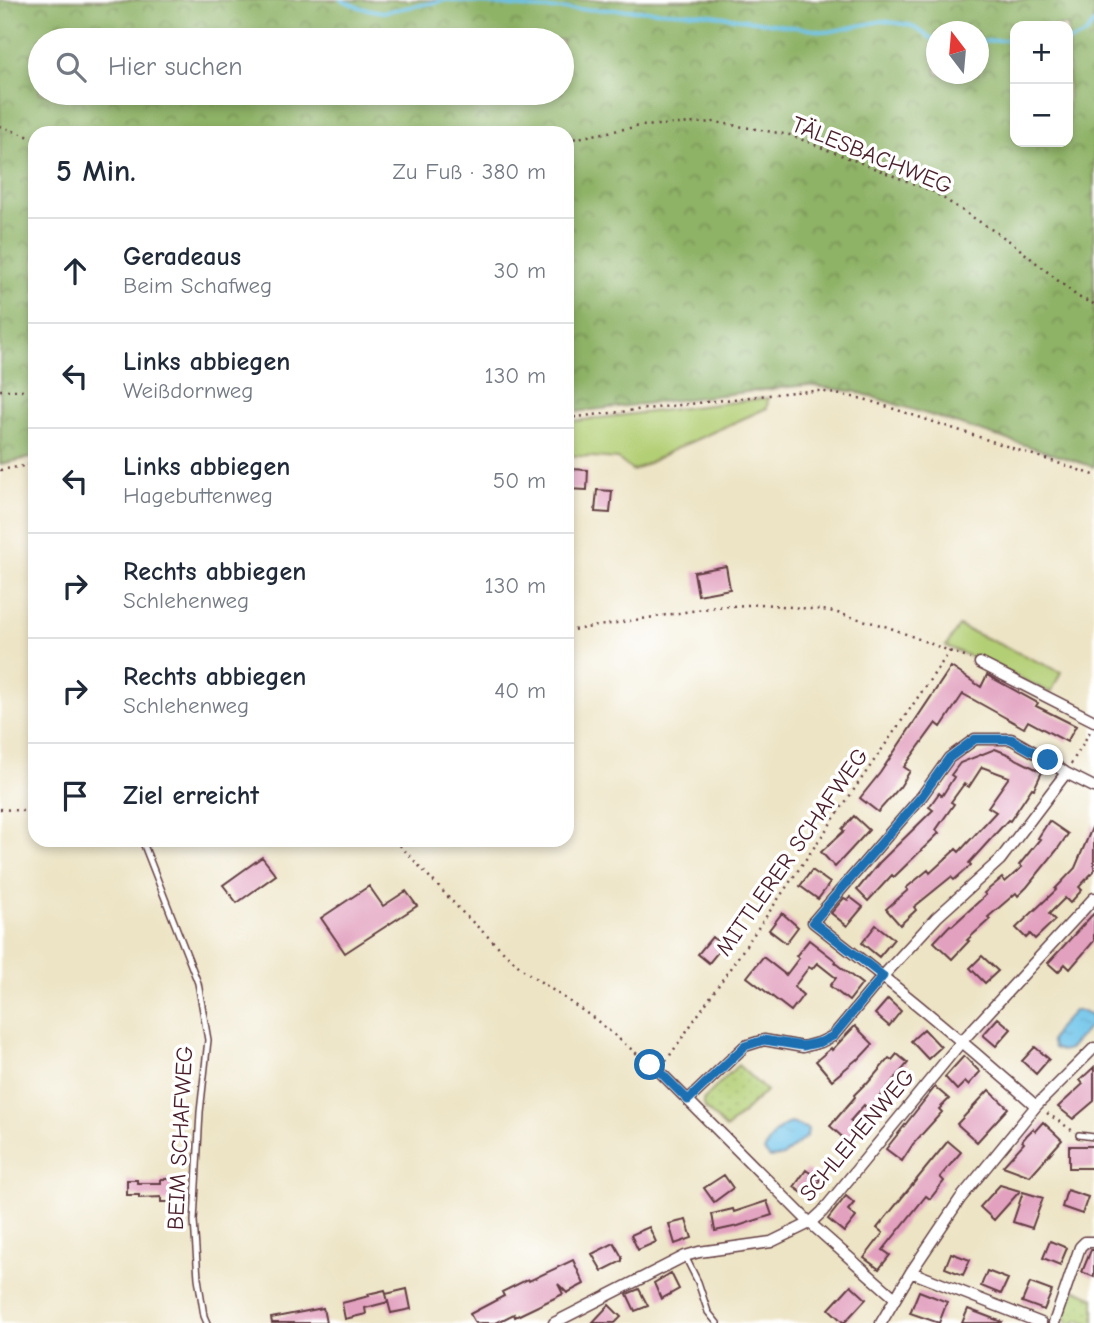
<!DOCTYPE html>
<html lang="de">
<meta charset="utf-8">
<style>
:root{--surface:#fff;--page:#f2f2f3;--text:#1f2937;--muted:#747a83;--line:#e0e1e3}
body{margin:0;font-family:"Comic Neue",sans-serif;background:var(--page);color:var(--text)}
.controls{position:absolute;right:21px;top:21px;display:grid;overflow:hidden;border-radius:14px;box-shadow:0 4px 10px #0003}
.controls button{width:63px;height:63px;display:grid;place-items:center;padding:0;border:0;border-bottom:2px solid var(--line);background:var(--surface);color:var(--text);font:35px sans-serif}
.compass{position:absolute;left:926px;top:21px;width:63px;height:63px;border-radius:50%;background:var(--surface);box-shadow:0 4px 10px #0003;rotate:344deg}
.stop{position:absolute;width:21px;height:21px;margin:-16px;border:5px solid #1f6fb2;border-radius:50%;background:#fff}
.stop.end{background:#1f6fb2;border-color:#fff;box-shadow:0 2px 7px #0008}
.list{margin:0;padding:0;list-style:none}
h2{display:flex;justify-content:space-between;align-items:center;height:91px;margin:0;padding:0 28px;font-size:30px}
h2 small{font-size:23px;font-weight:400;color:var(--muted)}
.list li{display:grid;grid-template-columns:46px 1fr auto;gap:21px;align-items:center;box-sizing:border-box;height:105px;padding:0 28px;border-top:2px solid var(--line)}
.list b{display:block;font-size:26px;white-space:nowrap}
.list p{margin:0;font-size:23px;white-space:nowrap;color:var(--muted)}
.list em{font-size:23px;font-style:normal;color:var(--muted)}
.icon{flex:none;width:38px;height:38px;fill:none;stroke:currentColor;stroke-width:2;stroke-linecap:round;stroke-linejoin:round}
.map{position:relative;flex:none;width:1094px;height:1323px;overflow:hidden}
.search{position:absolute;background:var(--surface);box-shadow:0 4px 10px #0003;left:28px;top:28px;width:546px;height:77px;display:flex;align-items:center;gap:18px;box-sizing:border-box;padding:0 24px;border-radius:38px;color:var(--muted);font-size:26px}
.panel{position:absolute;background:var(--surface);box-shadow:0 4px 10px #0003;left:28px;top:126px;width:546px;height:721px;border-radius:21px}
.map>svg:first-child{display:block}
.green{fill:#b3cf75;stroke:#7e7750;stroke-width:2}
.forest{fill:url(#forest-crowns);stroke:#6c6848;stroke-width:2;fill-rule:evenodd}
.park{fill:url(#park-dots);stroke:#7e7750;stroke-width:2}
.water{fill:url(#water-ripples);stroke:#5b718a;stroke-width:2}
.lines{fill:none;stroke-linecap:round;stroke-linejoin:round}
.stream{stroke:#6cc3e9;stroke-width:3.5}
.building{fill:#e2a1bf}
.lane-casing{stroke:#623d42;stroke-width:8}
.street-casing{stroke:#623d42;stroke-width:13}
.path{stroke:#623d42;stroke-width:2.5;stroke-dasharray:2 5;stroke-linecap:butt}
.lane{stroke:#fff;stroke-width:5}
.street{stroke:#fff;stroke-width:10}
.route{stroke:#1f6fb2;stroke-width:9}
.labels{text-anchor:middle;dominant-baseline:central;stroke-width:7;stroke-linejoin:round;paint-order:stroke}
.street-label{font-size:23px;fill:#4a1f2b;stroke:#fff}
</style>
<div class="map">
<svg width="1094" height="1323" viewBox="0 0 1094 1323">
<defs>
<pattern id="forest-crowns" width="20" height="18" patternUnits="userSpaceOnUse" patternTransform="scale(1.75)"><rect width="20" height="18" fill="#8eb266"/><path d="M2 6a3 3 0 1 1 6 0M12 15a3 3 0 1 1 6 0" fill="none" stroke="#769054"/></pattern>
<pattern id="park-dots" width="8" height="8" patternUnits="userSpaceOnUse" patternTransform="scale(1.75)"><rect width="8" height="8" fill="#b3cf75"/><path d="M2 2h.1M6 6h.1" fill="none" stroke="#9bb165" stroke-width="1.8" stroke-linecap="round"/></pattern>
<pattern id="water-ripples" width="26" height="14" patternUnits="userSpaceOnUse" patternTransform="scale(1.75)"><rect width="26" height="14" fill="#6cc3e9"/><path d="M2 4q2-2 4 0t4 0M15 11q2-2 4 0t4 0" fill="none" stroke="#5fa7c8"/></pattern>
</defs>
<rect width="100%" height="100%" fill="#fff"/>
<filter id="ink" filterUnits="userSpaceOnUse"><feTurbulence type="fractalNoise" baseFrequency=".0143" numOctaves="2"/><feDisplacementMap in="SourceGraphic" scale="14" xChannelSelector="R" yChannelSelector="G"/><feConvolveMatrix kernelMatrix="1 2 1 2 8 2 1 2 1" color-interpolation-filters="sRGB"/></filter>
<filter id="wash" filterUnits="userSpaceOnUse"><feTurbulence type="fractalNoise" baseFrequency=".00686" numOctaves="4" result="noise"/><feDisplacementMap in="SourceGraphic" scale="28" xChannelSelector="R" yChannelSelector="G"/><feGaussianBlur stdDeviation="1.57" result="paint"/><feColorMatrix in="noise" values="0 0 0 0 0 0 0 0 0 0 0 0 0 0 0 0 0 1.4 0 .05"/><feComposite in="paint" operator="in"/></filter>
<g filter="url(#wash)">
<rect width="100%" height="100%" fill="#ede4c5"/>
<!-- green -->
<path class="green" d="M 768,398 L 767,408 L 675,449 L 633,471 L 618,459 L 567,455 L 567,422 Z
M 959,626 L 1061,672 L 1051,693 L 979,658 L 973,658 L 946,646 Z"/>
<!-- forest -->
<path class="forest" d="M 0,0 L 1094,0 L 1094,467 L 857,392 L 806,385 L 567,413 L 567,133 L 35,133 L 35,457 L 0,464 ZM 1015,26 L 1068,26 L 1068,142 L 1015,142 ZM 936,32 L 978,32 L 978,74 L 936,74 ZM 40,40 L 562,40 L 562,93 L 40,93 Z"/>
<!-- park -->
<path class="park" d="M 738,1065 L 766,1091 L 726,1129 L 705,1108 L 703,1100 Z
M 1074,1289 L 1094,1298 L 1094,1323 L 1085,1323 L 1077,1320 L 1075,1323 L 1066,1323 L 1064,1315 Z"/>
<!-- water -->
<path class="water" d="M 1074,1011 L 1083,1011 L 1091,1015 L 1092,1024 L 1069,1049 L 1061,1051 L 1054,1048 L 1051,1041 L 1058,1028 Z
M 791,1123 L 808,1129 L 807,1136 L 783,1156 L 770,1158 L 764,1151 C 769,1140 779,1125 791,1123 Z"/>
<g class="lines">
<!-- stream -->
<path class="stream" d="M 341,0 L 361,8 L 383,12 L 447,0
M 450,0 L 540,9 L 633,10 L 706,14 L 828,32 L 882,21 L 910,25 L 936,41
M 978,42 L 1015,39
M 1068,42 L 1085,35 L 1094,23"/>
</g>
<g id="blocks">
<!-- building -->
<path class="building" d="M 570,469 L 588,470 L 587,490 L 567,489 L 567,474 L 570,474 Z
M 597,490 L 612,491 L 610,513 L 595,512 Z
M 726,566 L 730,589 L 698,595 L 694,572 Z
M 951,667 L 981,687 L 987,675 L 1038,703 L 1036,706 L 1076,726 L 1067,742 L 1028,721 L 1024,728 L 963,694 L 941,727 L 936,723 L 904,767 L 910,771 L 900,787 L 878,812 L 860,798 L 880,773 Z
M 995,749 L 1010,755 L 1010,756 L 1042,772 L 1034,789 L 1032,788 L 1010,821 L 1008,820 L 969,863 L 971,865 L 954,880 L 951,877 L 914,907 L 916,910 L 900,925 L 886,909 L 908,890 L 906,888 L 928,870 L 930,873 L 956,849 L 959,852 L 996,812 L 988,807 L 1009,777 L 982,767 L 969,787 L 964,784 L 951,802 L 954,804 L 936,830 L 939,833 L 894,877 L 892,875 L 868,901 L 857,890 L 879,863 L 933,810 L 929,807 L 939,793 L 942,796 L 954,777 L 951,775 L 960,763 Z
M 854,816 L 869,830 L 835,867 L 821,852 L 844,831 L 842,829 Z
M 1049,821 L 1068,834 L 1057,850 L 1027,887 L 1018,896 L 1016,893 L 988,917 L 990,919 L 967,940 L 969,941 L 952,959 L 934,942 L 950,925 L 952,926 L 986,895 L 984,893 L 1002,878 L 1005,882 L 1022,867 L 1019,865 L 1040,839 L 1038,838 Z
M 1094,823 L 1094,871 L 1079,887 L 1082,890 L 1070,903 L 1065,898 L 1049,914 L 1055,920 L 1035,939 L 1030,934 L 1026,938 L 1016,928 L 1056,890 L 1055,889 L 1075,868 Z
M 262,857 L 276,875 L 237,903 L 223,885 Z
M 812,870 L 830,883 L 818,899 L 800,886 Z
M 369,886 L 383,906 L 406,891 L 417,906 L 345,953 L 321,918 Z
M 850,897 L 863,907 L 847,926 L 831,913 L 844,898 L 848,900 Z
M 782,913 L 798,927 L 786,943 L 769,930 Z
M 1094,913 L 1094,941 L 1070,969 L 1065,964 L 1058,972 L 1048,963 Z
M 876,925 L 894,939 L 879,957 L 862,943 Z
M 712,937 L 723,946 L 709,963 L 698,954 Z
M 809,940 L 836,961 L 835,963 L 862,984 L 849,1001 L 830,986 L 836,978 L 817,963 L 812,969 L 809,967 L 794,987 L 803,995 L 791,1011 L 747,977 L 763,957 L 786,975 L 799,958 L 796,956 Z
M 982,956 L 998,971 L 985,983 L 970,968 Z
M 888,999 L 901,1011 L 889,1026 L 875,1014 Z
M 998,1018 L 1011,1029 L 996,1046 L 983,1035 Z
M 855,1026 L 873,1044 L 858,1060 L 857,1059 L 832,1080 L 816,1061 L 831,1048 L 832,1050 Z
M 924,1029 L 941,1047 L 928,1059 L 911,1041 Z
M 1035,1047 L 1049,1059 L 1036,1074 L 1022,1061 Z
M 897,1054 L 908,1063 L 880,1096 L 882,1099 L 870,1111 L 864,1105 L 850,1121 L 859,1129 L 848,1142 L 830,1126 L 855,1097 L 854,1095 L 866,1083 L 867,1084 L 889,1058 L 892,1060 Z
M 964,1056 L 980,1072 L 968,1085 L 965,1082 L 957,1090 L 945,1077 Z
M 1094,1067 L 1094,1101 L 1073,1119 L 1058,1107 L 1083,1084 L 1080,1080 Z
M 935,1087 L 949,1099 L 939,1109 L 942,1112 L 913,1144 L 902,1161 L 886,1149 Z
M 989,1090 L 1008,1108 L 977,1142 L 957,1124 Z
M 1043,1122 L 1062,1140 L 1030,1176 L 1003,1166 L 1024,1143 L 1022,1141 L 1027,1135 L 1033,1129 L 1035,1131 Z
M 948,1141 L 961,1152 L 940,1177 L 944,1181 L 930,1199 L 926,1196 L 883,1250 L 890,1255 L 879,1269 L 864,1258 L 883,1233 L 877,1228 Z
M 1069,1146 L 1094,1146 L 1094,1168 L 1069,1168 Z
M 806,1170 L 820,1180 L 808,1197 L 794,1187 Z
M 724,1175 L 733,1188 L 714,1202 L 704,1188 Z
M 161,1179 L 177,1179 L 177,1187 L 186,1187 L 186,1202 L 161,1202 L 161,1197 L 139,1198 L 139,1195 L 127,1195 L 127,1180 L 137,1180 L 137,1183 L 161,1183 Z
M 1000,1185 L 1020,1191 L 994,1220 L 980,1207 Z
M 1067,1190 L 1088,1197 L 1082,1214 L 1062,1207 Z
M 1023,1192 L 1043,1198 L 1032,1228 L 1013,1222 Z
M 846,1196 L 854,1203 L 848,1210 L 856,1217 L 844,1232 L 828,1219 Z
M 767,1201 L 772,1215 L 738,1226 L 715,1231 L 712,1214 L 733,1209 L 734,1212 Z
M 686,1220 L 692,1238 L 675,1244 L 669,1224 Z
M 649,1227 L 656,1242 L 638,1250 L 631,1235 Z
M 1050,1241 L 1067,1248 L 1060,1265 L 1043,1258 Z
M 614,1243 L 622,1257 L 622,1261 L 602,1271 L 592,1254 Z
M 1091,1250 L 1094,1250 L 1094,1277 L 1082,1272 Z
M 951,1253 L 970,1260 L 963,1275 L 945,1268 Z
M 573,1260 L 584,1284 L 567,1293 L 558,1284 L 563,1294 L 515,1317 L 514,1314 L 496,1323 L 475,1323 L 470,1314 L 504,1296 L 502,1292 L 528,1279 L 529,1281 Z
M 987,1271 L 1008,1279 L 1001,1294 L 981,1286 Z
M 671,1273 L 679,1289 L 661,1299 L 654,1283 Z
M 1030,1283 L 1052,1291 L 1044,1310 L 1022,1302 Z
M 851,1285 L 866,1299 L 844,1323 L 829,1309 Z
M 407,1289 L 411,1309 L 391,1313 L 386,1294 Z
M 639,1289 L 648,1306 L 635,1311 L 627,1294 Z
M 385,1290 L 388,1302 L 365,1308 L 366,1314 L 345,1319 L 342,1303 L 369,1296 L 368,1294 Z
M 919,1291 L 947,1302 L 939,1323 L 910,1313 Z
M 609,1305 L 621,1317 L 615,1323 L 592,1323 Z
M 323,1308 L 326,1323 L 272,1323 L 271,1318 Z
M 968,1309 L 1002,1322 L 1001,1323 L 962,1323 Z"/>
</g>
</g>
<g filter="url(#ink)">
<use href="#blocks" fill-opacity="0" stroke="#623d42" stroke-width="2"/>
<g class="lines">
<defs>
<path id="lane" d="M 142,840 L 198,983 L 208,1040 L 200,1112 L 194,1221 L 198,1278 L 204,1316 L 207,1323
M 1079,1135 L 1094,1137
M 685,1256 L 698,1282 L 708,1312 L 717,1323"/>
<path id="street" d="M 980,663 L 1094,721
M 659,1071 L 810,1223 L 895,1298
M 688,1100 L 745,1046 L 764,1040 L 803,1047 L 821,1042 L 833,1036 L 883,976 L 937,917 L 1000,860 L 1066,773
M 1036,1106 C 964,1042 890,981 813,922 L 922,796 L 949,758 L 975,739 L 1011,739 L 1048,760 L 1066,773 L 1094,787
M 911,1272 L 1041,1323
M 554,1323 L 685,1256 L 699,1252 L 771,1242 L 810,1223 L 822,1212 L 962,1041 L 1094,898
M 881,1323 L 911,1272 L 960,1199 L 1036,1106 L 1094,1048
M 1054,1323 L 1080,1247 L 1085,1242 L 1094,1242"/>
</defs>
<!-- lane casing -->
<use href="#lane" class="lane-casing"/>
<!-- street casing -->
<use href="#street" class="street-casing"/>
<!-- path -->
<path class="path" d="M 0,126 L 35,139
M 567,140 L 640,126 L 715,122 L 790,135 L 932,191 L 1011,242 L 1078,297 L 1094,304
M 0,390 L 35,390
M 567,418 L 794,392 L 819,391 L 864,399 L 1094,475
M 0,470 L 35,464
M 567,631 L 716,607 L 763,604 L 830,611 L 888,627 L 970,659
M 1071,764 L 1091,730
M 0,809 L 35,812
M 395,840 L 463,913 L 522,969 L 595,1019 L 649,1064
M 666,1061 L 950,651
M 1047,1113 L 1073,1131"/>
<!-- lane -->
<use href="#lane" class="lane"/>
<!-- street -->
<use href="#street" class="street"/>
</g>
</g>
<g class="lines" filter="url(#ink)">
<!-- route -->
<path class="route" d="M 650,1065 L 659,1071 L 688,1100 L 745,1046 L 764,1040 L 803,1046 L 821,1042 L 833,1036 L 883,976 L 813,922 L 922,796 L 949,758 L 975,739 L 1011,739 L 1048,760"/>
</g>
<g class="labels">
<!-- street labels -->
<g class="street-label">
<text transform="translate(872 155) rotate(22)">TÄLESBACHWEG</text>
<text transform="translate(792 852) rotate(-55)">MITTLERER SCHAFWEG</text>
<text transform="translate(857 1135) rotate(-50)">SCHLEHENWEG</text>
<text transform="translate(180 1138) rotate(-87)">BEIM SCHAFWEG</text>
</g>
</g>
</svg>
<div class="controls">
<button>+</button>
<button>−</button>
</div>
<svg class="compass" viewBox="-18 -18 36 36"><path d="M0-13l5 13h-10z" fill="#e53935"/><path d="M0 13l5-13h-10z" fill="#747a83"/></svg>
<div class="stop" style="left:650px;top:1065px"></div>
<div class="stop end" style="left:1048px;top:760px"></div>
<div class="search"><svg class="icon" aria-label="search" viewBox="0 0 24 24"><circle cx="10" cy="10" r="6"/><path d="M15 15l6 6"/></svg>Hier suchen</div>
<section class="panel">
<h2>5 Min.<small>Zu Fuß · 380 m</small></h2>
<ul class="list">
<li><svg class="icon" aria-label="ahead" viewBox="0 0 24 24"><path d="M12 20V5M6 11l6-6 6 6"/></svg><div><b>Geradeaus</b><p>Beim Schafweg</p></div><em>30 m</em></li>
<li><svg class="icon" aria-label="left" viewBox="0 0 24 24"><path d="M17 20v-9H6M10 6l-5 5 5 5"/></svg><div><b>Links abbiegen</b><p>Weißdornweg</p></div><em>130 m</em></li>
<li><svg class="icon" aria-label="left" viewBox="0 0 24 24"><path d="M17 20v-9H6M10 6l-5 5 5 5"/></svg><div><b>Links abbiegen</b><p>Hagebuttenweg</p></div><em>50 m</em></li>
<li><svg class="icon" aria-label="right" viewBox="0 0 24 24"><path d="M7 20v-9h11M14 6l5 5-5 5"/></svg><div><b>Rechts abbiegen</b><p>Schlehenweg</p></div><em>130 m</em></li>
<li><svg class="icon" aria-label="right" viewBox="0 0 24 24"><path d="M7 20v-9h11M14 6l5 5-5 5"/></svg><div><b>Rechts abbiegen</b><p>Schlehenweg</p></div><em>40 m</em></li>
<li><svg class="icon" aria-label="arrive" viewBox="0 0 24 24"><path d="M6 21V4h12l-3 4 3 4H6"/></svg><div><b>Ziel erreicht</b></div></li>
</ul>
</section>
</div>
